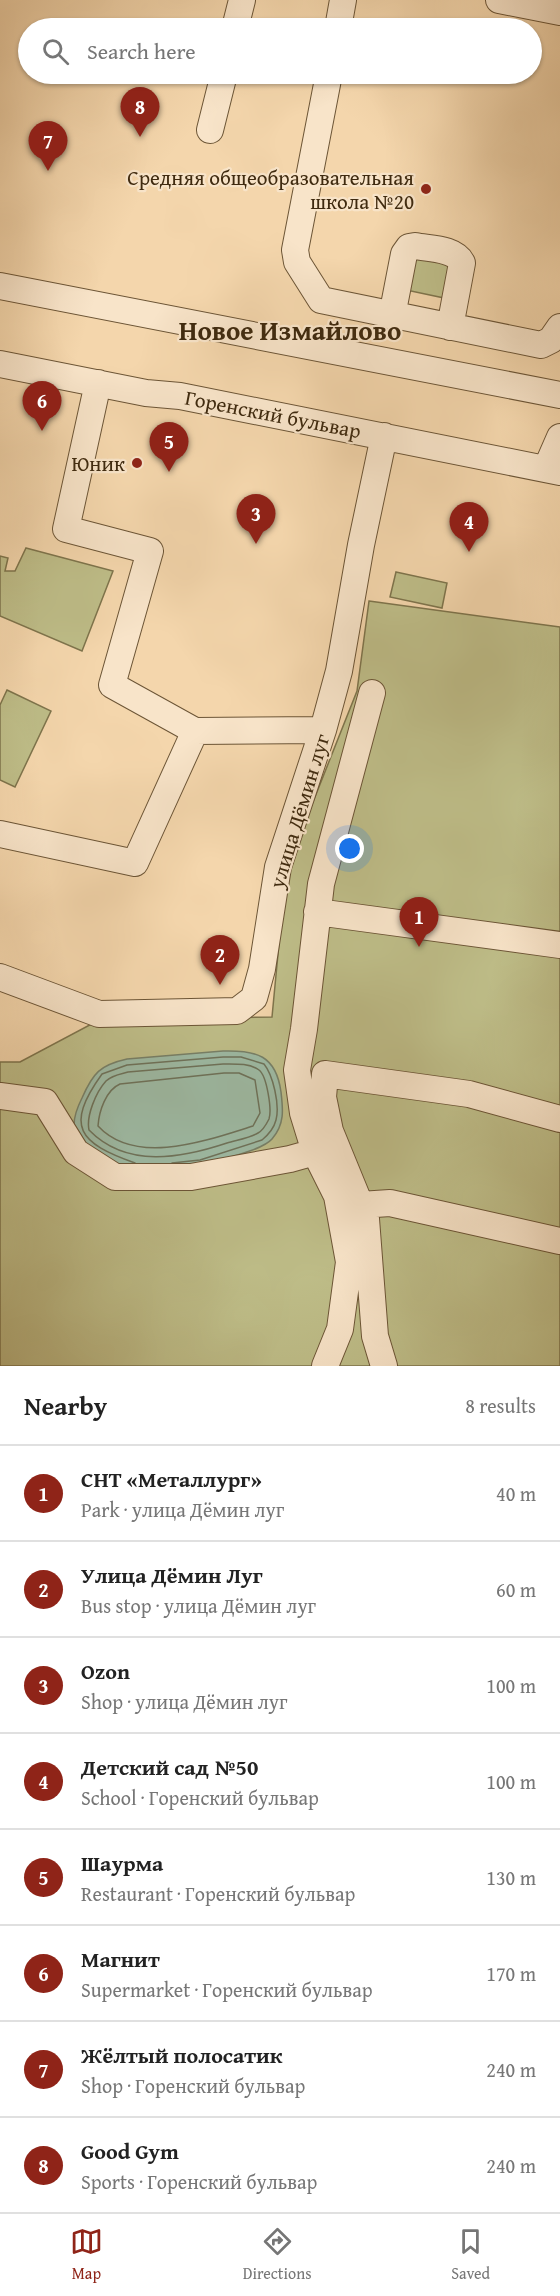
<!DOCTYPE html>
<meta charset="utf-8">
<style>
:root{--surface:#fff;--page:#f6f6f6;--text:#222;--muted:#767676;--line:#e0e0e0;--accent:#8f2418}
body{margin:0;font-family:"Gentium Book Plus",serif;background:var(--page);color:var(--text)}
.you{position:absolute;left:350px;top:849px;width:21px;height:21px;margin:-15px;border:4px solid #fff;border-radius:50%;background:#1a73e8;box-shadow:0 0 0 9px #1a73e833}
.badge{display:grid;place-items:center;width:39px;height:39px;border-radius:50%;background:var(--accent);color:#fff;font-size:20px;font-weight:700}
.pin{position:absolute;translate:-50% -50px;filter:drop-shadow(0 2px 3px #0008)}
.pin::after{content:'';position:absolute;top:32px;width:21px;height:18px;background:inherit;clip-path:polygon(0 0,100% 0,50% 100%)}
.list{margin:0;padding:0;list-style:none}
h2{display:flex;justify-content:space-between;align-items:center;height:78px;margin:0;padding:0 24px;font-size:26px}
h2 small{font-size:20px;font-weight:400;color:var(--muted)}
.list li{display:grid;grid-template-columns:39px 1fr auto;gap:18px;align-items:center;box-sizing:border-box;height:96px;padding:0 24px;border-top:2px solid var(--line)}
.list b{display:block;font-size:22px;white-space:nowrap}
.list p{margin:0;font-size:20px;white-space:nowrap;color:var(--muted)}
.list em{font-size:20px;font-style:normal;color:var(--muted)}
.icon{flex:none;width:33px;height:33px;fill:none;stroke:currentColor;stroke-width:2;stroke-linecap:round;stroke-linejoin:round}
.map{position:relative;flex:none;width:560px;height:1366px;overflow:hidden}
.search{position:absolute;background:var(--surface);box-shadow:0 2px 4px #0004;left:18px;right:18px;top:18px;height:66px;display:flex;align-items:center;gap:15px;box-sizing:border-box;padding:0 21px;border-radius:33px;color:var(--muted);font-size:22px}
.sheet{height:846px;background:var(--surface)}
nav{display:flex;justify-content:space-around;align-items:center;box-sizing:border-box;height:84px;border-top:2px solid var(--line);background:var(--surface);font-size:16px;color:var(--muted)}
nav a{display:grid;justify-items:center;gap:3px}
nav .on{color:var(--accent)}
.map>svg:first-child{display:block}
.green{fill:#bebd88;stroke:#7e744c;stroke-width:1.5}
.water{fill:#9dbaa4;stroke:#778068;stroke-width:1.5}
.lines{fill:none;stroke-linecap:round;stroke-linejoin:round}
.shore{stroke:#6e725a;stroke-width:1.5}
.minor-casing{stroke:#6c5536;stroke-width:28}
.minor{stroke:#f8e4c9;stroke-width:26}
.poi-dot{fill:#8f2418;stroke:#f8e4c9;stroke-width:2}
.labels{text-anchor:middle;dominant-baseline:central;stroke-width:4.5;stroke-linejoin:round;paint-order:stroke}
.poi-label{font-size:21px;fill:#3f2a0f;stroke:#f8e4c9;text-anchor:end}
.street-label{font-size:21px;fill:#3f2a0f;stroke:#f8e4c9}
.district-label{font-size:27px;font-weight:bold;fill:#3f2a0f;stroke:#f8e4c9}
</style>
<div class="map">
<svg width="560" height="1366" viewBox="0 0 560 1366">
<rect width="100%" height="100%" fill="#f4d6ac"/>
<filter id="stains"><feTurbulence type="fractalNoise" baseFrequency=".00333" numOctaves="4"/><feColorMatrix values="0 0 0 0 .2 0 0 0 0 .09 0 0 0 0 .02 0 0 0 .5 -.17"/></filter>
<radialGradient id="worn" r=".72"><stop offset=".6" stop-color="#630" stop-opacity="0"/><stop offset="1" stop-color="#630" stop-opacity=".3"/></radialGradient>
<!-- green -->
<path class="green" d="M 413,255 L 456,263 L 449,299 L 406,290 Z
M 26,548 L 113,571 L 82,651 L 0,616 L 0,556 L 8,558 L 5,571 L 15,571 Z
M 396,572 L 447,583 L 442,608 L 390,597 Z
M 369,601 L 560,627 L 560,1366 L 0,1366 L 0,1062 L 20,1062 L 99,1020 L 272,1017 L 286,870 L 357,691 Z
M 7,690 L 51,711 L 15,787 L 0,780 L 0,705 Z"/>
<!-- water -->
<path class="water" d="M 223,1051 C 256,1050 276,1055 281,1092 C 283,1109 285,1124 272,1139 C 258,1155 164,1175 141,1171 C 122,1168 85,1153 76,1133 C 71,1123 77,1108 82,1098 C 93,1073 100,1065 127,1059 Z"/>
<g class="lines">
<!-- shore -->
<path class="shore" d="M 223,1064 C 234,1064 250,1063 259,1070 C 267,1076 272,1110 269,1119 C 267,1123 262,1131 258,1133 C 250,1138 237,1140 227,1143 C 182,1158 127,1169 89,1130 C 86,1116 96,1092 106,1081 C 112,1075 121,1074 128,1072 Z
M 224,1073 L 239,1073 L 255,1080 L 260,1113 L 253,1126 C 208,1140 136,1167 98,1126 C 99,1111 106,1090 120,1084 Z
M 135,1163 C 79,1143 64,1127 102,1074 L 127,1065 L 223,1057 L 241,1057 L 264,1064 C 273,1075 280,1105 276,1120 C 274,1128 268,1135 262,1140 L 200,1160 L 172,1163"/>
<defs>
<path id="minor" d="M 499,0 L 560,12
M 235,28 L 242,0
M 338,28 L 343,0
M 329,74 L 295,250 L 297,262 L 321,300 L 541,345 L 551,340 L 560,327
M 210,130 L 224,74
M 0,286 L 560,395
M 392,316 L 404,254 L 409,247 L 415,246 C 430,249 455,248 462,263 L 450,327
M 0,364 L 146,393 L 180,396 L 560,472
M 98,383 L 66,529 L 150,551 L 112,685 L 195,731 L 323,730
M 546,469 L 560,437
M 0,834 L 135,863 L 195,731
M 317,912 L 560,945
M 0,977 L 99,1014 L 237,1011 L 254,998 L 262,969 L 278,867 L 323,730 L 339,671 L 361,545 L 384,436
M 0,1096 L 45,1102 L 76,1152 L 115,1177 L 191,1177 L 290,1159 L 315,1152
M 360,1205 L 390,1203 L 560,1241
M 325,1366 L 340,1329 L 349,1262 L 337,1196 L 315,1152 L 303,1113 L 297,1070 L 304,1029 L 321,884 L 372,693
M 384,1366 L 375,1336 L 366,1219 L 330,1131 L 323,1097 L 325,1074 L 469,1094 L 560,1119"/>
</defs>
<!-- minor casing -->
<use href="#minor" class="minor-casing"/>
<!-- minor -->
<use href="#minor" class="minor"/>
</g>
<!-- markers -->
<g class="poi-dot">
<circle cx="426" cy="189" r="6"/>
<circle cx="137" cy="463" r="6"/>
</g>
<g class="labels">
<!-- poi labels -->
<g class="poi-label">
<text x="414" y="177">Средняя общеобразовательная<tspan x="414" dy="24">школа №20</tspan></text>
<text x="125" y="463">Юник</text>
</g>
<!-- street labels -->
<g class="street-label">
<text transform="translate(273 414) rotate(11)">Горенский бульвар</text>
<text transform="translate(299 811) rotate(-73)">улица Дёмин луг</text>
</g>
<!-- district labels -->
<g class="district-label">
<text x="290" y="330">Новое Измайлово</text>
</g>
</g>
<rect width="100%" height="100%" filter="url(#stains)"/>
<rect width="100%" height="100%" fill="url(#worn)"/>
</svg>
<div class="you"></div>
<div class="pin badge" style="left:419px;top:947px">1</div>
<div class="pin badge" style="left:220px;top:985px">2</div>
<div class="pin badge" style="left:256px;top:544px">3</div>
<div class="pin badge" style="left:469px;top:552px">4</div>
<div class="pin badge" style="left:169px;top:472px">5</div>
<div class="pin badge" style="left:42px;top:431px">6</div>
<div class="pin badge" style="left:48px;top:171px">7</div>
<div class="pin badge" style="left:140px;top:137px">8</div>
<div class="search"><svg class="icon" aria-label="search" viewBox="0 0 24 24"><circle cx="10" cy="10" r="6"/><path d="M15 15l6 6"/></svg>Search here</div>
</div>
<section class="sheet">
<h2>Nearby<small>8 results</small></h2>
<ul class="list">
<li><span class="badge">1</span><div><b>СНТ «Металлург»</b><p>Park · улица Дёмин луг</p></div><em>40 m</em></li>
<li><span class="badge">2</span><div><b>Улица Дёмин Луг</b><p>Bus stop · улица Дёмин луг</p></div><em>60 m</em></li>
<li><span class="badge">3</span><div><b>Ozon</b><p>Shop · улица Дёмин луг</p></div><em>100 m</em></li>
<li><span class="badge">4</span><div><b>Детский сад №50</b><p>School · Горенский бульвар</p></div><em>100 m</em></li>
<li><span class="badge">5</span><div><b>Шаурма</b><p>Restaurant · Горенский бульвар</p></div><em>130 m</em></li>
<li><span class="badge">6</span><div><b>Магнит</b><p>Supermarket · Горенский бульвар</p></div><em>170 m</em></li>
<li><span class="badge">7</span><div><b>Жёлтый полосатик</b><p>Shop · Горенский бульвар</p></div><em>240 m</em></li>
<li><span class="badge">8</span><div><b>Good Gym</b><p>Sports · Горенский бульвар</p></div><em>240 m</em></li>
</ul>
</section>
<nav>
<a class="on"><svg class="icon" aria-label="map" viewBox="0 0 24 24"><path d="M3 6l6-2 6 2 6-2v14l-6 2-6-2-6 2zM9 4v14M15 6v14"/></svg>Map</a>
<a><svg class="icon" aria-label="directions" viewBox="0 0 24 24"><path d="M12 3l9 9-9 9-9-9zM9 14v-3h6M13 9l2 2-2 2"/></svg>Directions</a>
<a><svg class="icon" aria-label="saved" viewBox="0 0 24 24"><path d="M7 4h10v16l-5-4-5 4z"/></svg>Saved</a>
</nav>
